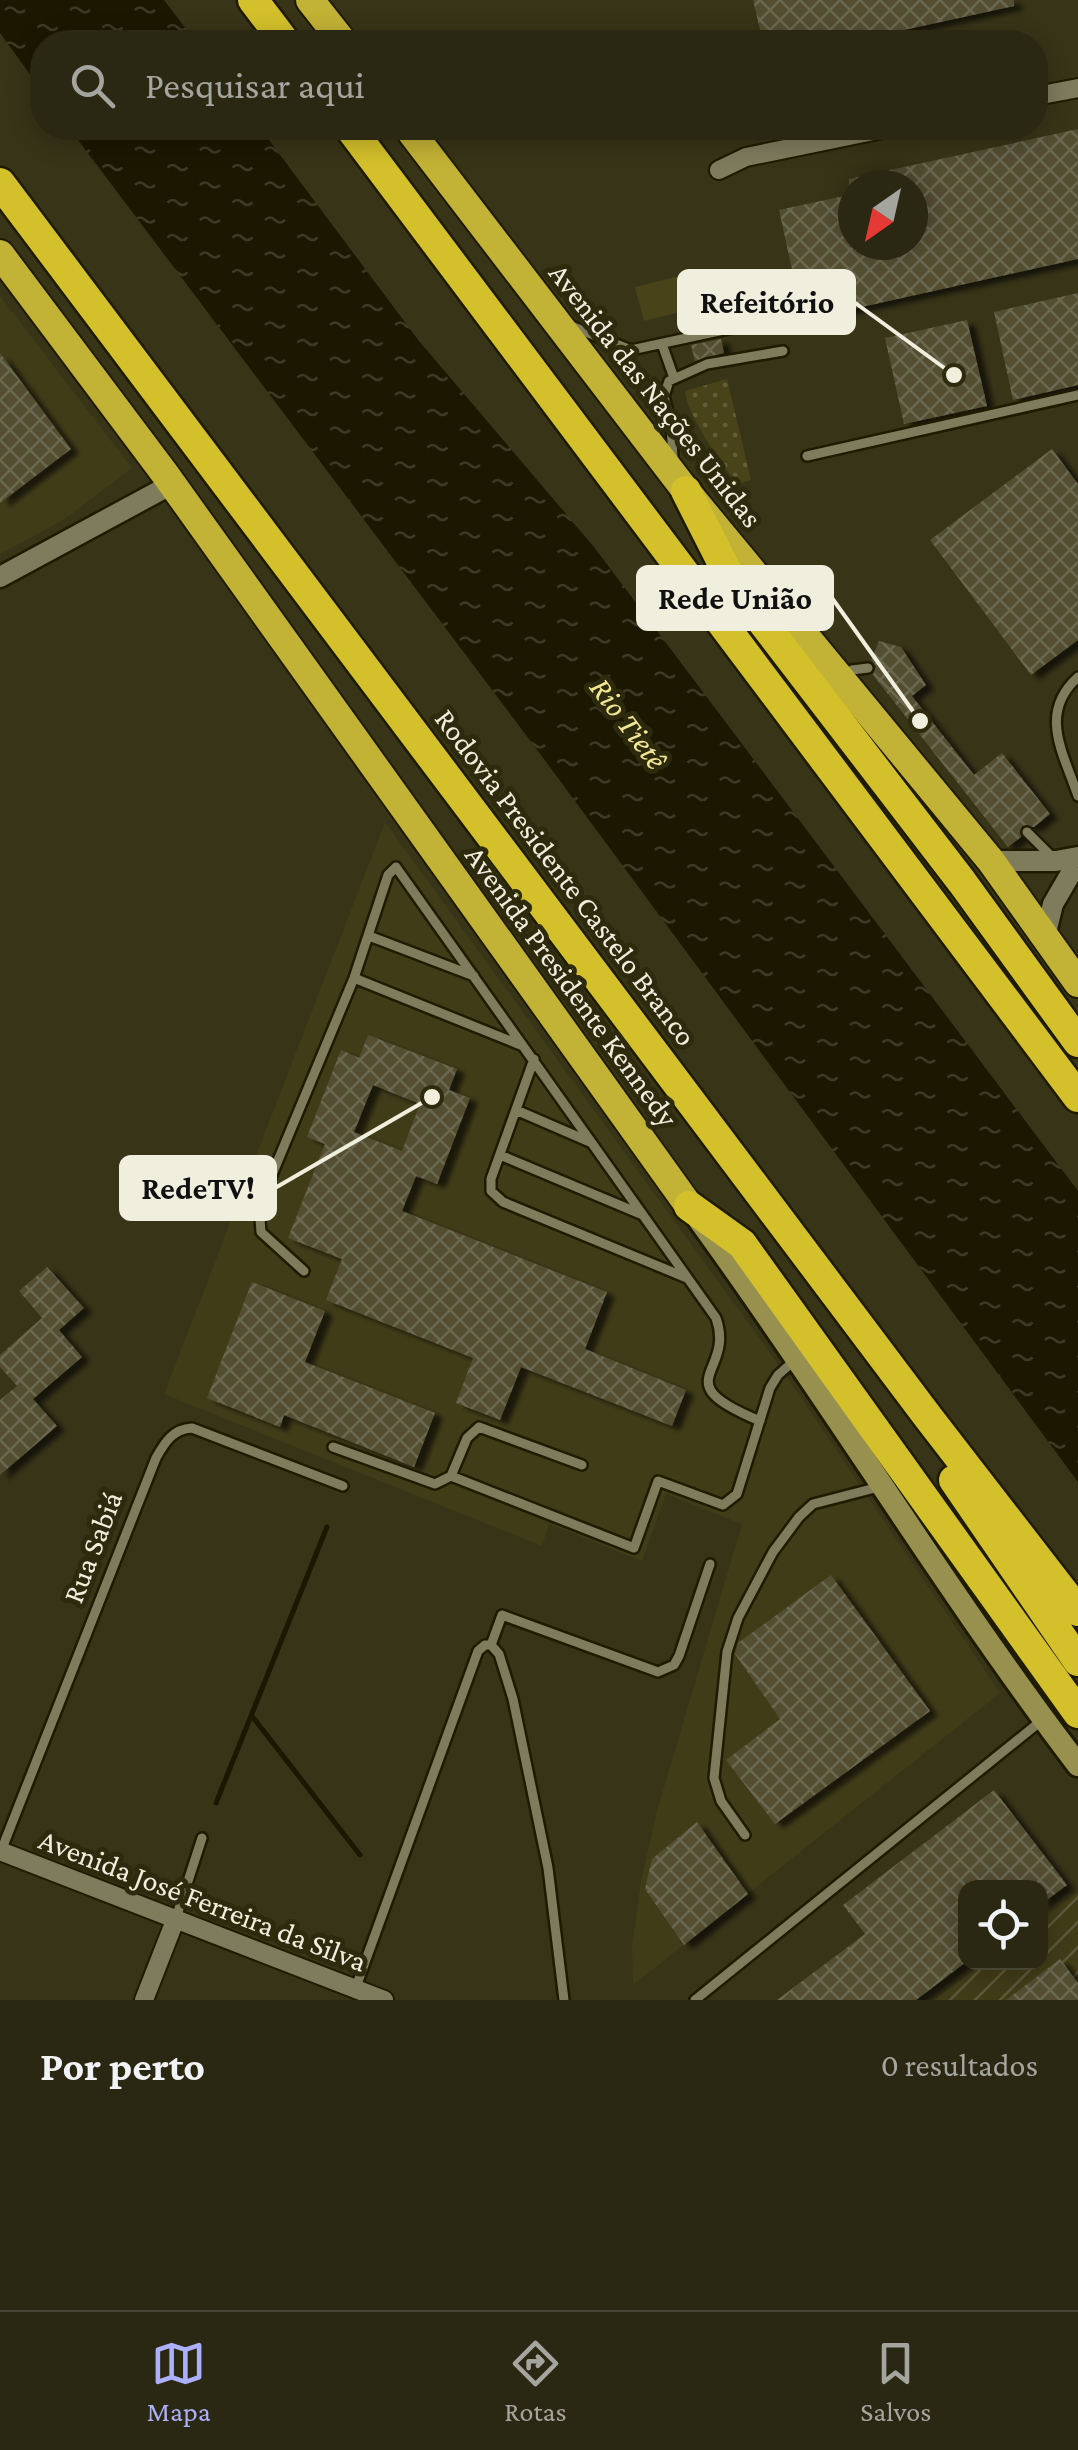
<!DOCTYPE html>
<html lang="pt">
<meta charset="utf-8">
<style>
:root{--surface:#2a2712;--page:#363320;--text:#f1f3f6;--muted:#a5a59f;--line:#464432;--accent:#acaffb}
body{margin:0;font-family:"Crimson Pro",serif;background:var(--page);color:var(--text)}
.controls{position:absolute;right:30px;bottom:30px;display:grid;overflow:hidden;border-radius:20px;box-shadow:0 5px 25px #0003}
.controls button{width:90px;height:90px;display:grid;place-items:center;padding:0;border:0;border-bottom:2px solid var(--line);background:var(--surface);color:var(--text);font:50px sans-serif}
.compass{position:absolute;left:838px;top:170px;width:90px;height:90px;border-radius:50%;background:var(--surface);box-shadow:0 5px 25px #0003;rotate:214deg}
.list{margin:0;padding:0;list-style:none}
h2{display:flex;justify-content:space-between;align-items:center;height:130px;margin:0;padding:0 40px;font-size:42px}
h2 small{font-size:32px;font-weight:400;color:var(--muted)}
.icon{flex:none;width:55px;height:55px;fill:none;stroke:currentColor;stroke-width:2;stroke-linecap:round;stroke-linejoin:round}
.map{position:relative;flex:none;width:1078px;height:2000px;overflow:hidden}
.search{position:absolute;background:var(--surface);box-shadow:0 5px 25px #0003;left:30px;right:30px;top:30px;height:110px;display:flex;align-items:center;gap:25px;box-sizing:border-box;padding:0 35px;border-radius:40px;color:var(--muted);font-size:38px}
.sheet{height:310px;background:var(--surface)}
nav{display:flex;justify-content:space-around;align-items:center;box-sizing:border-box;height:140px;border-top:2px solid var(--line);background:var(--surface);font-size:28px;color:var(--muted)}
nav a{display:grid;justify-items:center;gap:5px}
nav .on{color:var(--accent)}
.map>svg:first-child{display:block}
.built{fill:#413c18}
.industrial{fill:url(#industrial-furrows)}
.grass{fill:url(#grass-dots)}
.pitch{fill:#494319}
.water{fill:url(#water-ripples)}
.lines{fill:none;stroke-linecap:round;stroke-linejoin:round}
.stream{stroke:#1b1700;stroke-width:5}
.building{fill:url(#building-cross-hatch);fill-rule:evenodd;filter:url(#shadow)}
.service-casing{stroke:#1f1b01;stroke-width:14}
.minor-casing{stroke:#1f1b01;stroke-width:22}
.tertiary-casing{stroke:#1f1b01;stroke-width:25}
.secondary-casing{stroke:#1f1b01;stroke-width:28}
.trunk-casing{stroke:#1f1b01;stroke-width:32}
.motorway-casing{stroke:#1f1b01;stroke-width:35}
.service{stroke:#7f7b5d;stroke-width:9}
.minor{stroke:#7f7b5d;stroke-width:18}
.tertiary{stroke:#7f7b5d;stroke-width:20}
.secondary{stroke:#98904e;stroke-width:22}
.trunk{stroke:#c2b235;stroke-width:28}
.motorway{stroke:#d3c02b;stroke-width:30}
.labels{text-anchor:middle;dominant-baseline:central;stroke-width:10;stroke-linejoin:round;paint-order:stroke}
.street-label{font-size:30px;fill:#f0efde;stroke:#2e2a0e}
.water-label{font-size:32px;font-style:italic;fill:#f1e795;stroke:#2e2a0e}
.leader{fill:none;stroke:#f0efde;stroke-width:4}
.callout-dot{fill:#f0efde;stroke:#2e2a0e;stroke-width:4}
.callout{fill:#f0efde;stroke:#f0efde;stroke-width:4}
.callout-label{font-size:32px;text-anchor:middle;font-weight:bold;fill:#111}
</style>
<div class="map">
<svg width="1078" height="2000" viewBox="0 0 1078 2000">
<defs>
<pattern id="industrial-furrows" width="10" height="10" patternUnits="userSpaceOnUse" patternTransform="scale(2.5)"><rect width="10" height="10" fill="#413c18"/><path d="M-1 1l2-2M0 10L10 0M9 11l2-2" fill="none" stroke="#5d5839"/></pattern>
<pattern id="grass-dots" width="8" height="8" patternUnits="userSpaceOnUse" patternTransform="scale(2.5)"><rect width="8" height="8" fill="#494319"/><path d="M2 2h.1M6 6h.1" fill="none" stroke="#645e3a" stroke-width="1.8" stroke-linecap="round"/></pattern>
<pattern id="water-ripples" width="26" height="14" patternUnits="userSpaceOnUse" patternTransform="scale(2.5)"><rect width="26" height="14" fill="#1b1700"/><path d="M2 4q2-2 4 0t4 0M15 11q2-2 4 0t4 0" fill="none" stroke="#3c3925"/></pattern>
<pattern id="building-cross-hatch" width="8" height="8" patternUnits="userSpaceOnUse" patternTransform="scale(2.5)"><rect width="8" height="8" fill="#524e32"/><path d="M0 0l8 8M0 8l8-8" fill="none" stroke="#6b684f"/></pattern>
<filter id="shadow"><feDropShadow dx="8" dy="4.5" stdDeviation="2.5" flood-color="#0009"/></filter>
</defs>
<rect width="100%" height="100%" fill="#383418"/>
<!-- built -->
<path class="built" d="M 0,296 L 132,468 L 65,519 L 0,554 Z
M 385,822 L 783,1371 L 1000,1693 L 633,1985 L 632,1947 L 641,1881 L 657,1811 L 742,1524 L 666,1494 L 642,1561 L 549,1524 L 542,1546 L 164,1394 Z"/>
<!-- industrial -->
<path class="industrial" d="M 1078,1892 L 1078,2000 L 934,2000 L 984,1963 L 1040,1962 L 1041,1920 Z"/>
<!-- grass -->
<path class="grass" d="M 727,379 L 751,480 L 737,484 C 722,465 686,413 685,391 Z"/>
<!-- pitch -->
<path class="pitch" d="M 699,271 L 708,305 L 644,321 L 635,287 Z"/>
<!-- water -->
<path class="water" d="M 0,0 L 164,0 L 196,42 L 42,42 L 42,91 L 0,33 Z
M 69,128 L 260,128 L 419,341 L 594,547 L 1078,1191 L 1078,1482 L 538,751 Z"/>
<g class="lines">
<!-- stream -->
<path class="stream" d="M 252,1716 L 360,1855
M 216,1803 L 327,1527"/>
</g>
<!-- building -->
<path class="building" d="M 753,0 L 1014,0 L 1014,6 L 849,42 L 763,42 Z
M 1078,129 L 1078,259 L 803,320 L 779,210 L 853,194 L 853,245 L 913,245 L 913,185 L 849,185 L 849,179 Z
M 1078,293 L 1078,385 L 1013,400 L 994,312 Z
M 967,320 L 987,406 L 904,424 L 885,338 Z
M 721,339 L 724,353 L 695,361 L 691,345 Z
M 0,353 L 71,449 L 0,503 Z
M 1052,449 L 1078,484 L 1078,640 L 1031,675 L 930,540 Z
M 879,641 L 901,647 L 926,685 L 912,696 L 974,775 L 1002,753 L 1050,814 L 1034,827 L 1022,826 L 1021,837 L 1008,847 L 873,675 L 876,666 L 871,660 Z
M 368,1035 L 457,1069 L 449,1090 L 470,1098 L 437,1184 L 416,1176 L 402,1211 L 607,1292 L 585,1349 L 686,1390 L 672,1426 L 521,1367 L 500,1420 L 456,1403 L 473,1358 L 326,1300 L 342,1259 L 288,1238 L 325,1144 L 307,1137 L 341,1050 L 359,1058 ZM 373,1085 L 420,1104 L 402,1151 L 354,1132 Z
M 47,1267 L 84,1308 L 59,1330 L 82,1357 L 33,1399 L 57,1426 L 0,1475 L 0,1400 L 17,1386 L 0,1367 L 0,1355 L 42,1318 L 19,1291 Z
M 252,1282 L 325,1311 L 305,1362 L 435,1413 L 414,1467 L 284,1415 L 280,1427 L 207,1398 Z
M 831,1575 L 930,1711 L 775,1824 L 726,1760 L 780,1719 L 735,1654 L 738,1643 Z
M 994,1790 L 1067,1885 L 1040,1905 L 1040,1888 L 966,1888 L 966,1962 L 916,2000 L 777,2000 L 865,1934 L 843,1905 Z
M 697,1822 L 748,1894 L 684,1945 L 645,1889 L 652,1859 Z
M 1060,1959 L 1078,1983 L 1078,2000 L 1006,2000 Z"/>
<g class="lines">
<defs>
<path id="service" d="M 571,326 L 631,350 L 780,318
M 662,344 L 674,378
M 807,456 L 1078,395
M 673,458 L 671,424 L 664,396 L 669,381 L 707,364 L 783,351
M 842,676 L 852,670 L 868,668
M 1078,677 C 1038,713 1063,752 1078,796
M 1027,832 L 1054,859
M 369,936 L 474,976
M 354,978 L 523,1046
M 534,1059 L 491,1179 L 491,1191 L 503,1202 L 687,1278
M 516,1110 L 590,1142
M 500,1155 L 643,1215
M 304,1271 L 261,1232 L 259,1206 L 354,978 L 388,875 L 396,867 L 716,1318 C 736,1374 663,1381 760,1421
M 333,1447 L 435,1484 L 451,1476 L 634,1548 L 658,1481 L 723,1505 L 737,1494 L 770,1388 L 778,1375 L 795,1360
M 451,1476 L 467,1438 L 479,1427 L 582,1465
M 491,1645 L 502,1615 L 658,1672 L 674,1665 L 679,1656 L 710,1564
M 745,1835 L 721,1801 L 714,1778 L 727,1652 L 738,1618 L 773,1552 L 799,1517 L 813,1504 L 879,1487
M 1,1851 L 156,1458 C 165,1442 173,1429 192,1428 L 343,1486
M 176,1918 L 202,1838
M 356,1987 L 478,1651 L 485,1645 L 491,1645 L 499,1654 L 513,1699 L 548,1868 L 564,2000
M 695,2000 L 1041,1721"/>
<path id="minor" d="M 1036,96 L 1078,88
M 719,170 L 746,157 L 888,128
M 0,1851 L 384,2000
M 144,2000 L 176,1918"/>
<path id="tertiary" d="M 0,577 L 172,484
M 991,861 L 1056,861 L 1078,857
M 1045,937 L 1053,904 L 1078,861"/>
<path id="secondary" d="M 700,1221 C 830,1399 944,1589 1078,1765"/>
<path id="trunk" d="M 310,0 L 343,42
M 408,128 L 686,491 L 991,861 L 1078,983
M 0,254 L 165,474 L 689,1206"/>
<path id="motorway" d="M 253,0 L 285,42
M 350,128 L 1078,1097
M 0,183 L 928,1417 L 1078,1611
M 686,491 L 725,568 L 751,607 L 962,882 L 1078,1042
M 689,1206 L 742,1244 L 1078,1713
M 954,1480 L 1078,1661"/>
</defs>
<!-- service casing -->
<use href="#service" class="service-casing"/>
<!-- minor casing -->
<use href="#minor" class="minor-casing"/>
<!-- tertiary casing -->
<use href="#tertiary" class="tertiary-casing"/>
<!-- secondary casing -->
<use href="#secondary" class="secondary-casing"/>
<!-- trunk casing -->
<use href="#trunk" class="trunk-casing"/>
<!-- motorway casing -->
<use href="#motorway" class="motorway-casing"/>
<!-- service -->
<use href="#service" class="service"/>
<!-- minor -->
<use href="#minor" class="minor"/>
<!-- tertiary -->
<use href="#tertiary" class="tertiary"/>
<!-- secondary -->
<use href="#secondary" class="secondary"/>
<!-- trunk -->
<use href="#trunk" class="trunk"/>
<!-- motorway -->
<use href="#motorway" class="motorway"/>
</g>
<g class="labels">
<!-- street labels -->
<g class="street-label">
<text transform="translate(656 395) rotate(52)">Avenida das Nações Unidas</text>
<text transform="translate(566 877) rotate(53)">Rodovia Presidente Castelo Branco</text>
<text transform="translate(572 986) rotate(54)">Avenida Presidente Kennedy</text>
<text transform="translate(92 1547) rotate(-69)">Rua Sabiá</text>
<text transform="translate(203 1900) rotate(21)">Avenida José Ferreira da Silva</text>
</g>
<!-- water labels -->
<g class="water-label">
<text transform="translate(629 723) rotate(53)">Rio Tietê</text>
</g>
</g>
<!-- callouts -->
<path class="leader" d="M954 375L854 302M920 721L832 598M432 1097L275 1188"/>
<g class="callout-dot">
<circle cx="954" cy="375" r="10"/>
<circle cx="920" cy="721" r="10"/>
<circle cx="432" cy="1097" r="10"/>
</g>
<g class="callout">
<rect x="679" y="271" width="175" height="62" rx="10"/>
<rect x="638" y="567" width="194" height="62" rx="10"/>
<rect x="121" y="1157" width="154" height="62" rx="10"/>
</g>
<g class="callout-label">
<text x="767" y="313">Refeitório</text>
<text x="735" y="609">Rede União</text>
<text x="198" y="1199">RedeTV!</text>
</g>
</svg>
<div class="controls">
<button><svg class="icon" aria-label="locate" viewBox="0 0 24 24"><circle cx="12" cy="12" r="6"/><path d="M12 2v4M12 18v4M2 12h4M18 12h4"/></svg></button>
</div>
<svg class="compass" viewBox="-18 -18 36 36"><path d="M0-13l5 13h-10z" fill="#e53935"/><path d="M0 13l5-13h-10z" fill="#a5a59f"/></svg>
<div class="search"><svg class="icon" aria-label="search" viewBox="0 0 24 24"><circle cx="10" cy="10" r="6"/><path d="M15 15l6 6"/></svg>Pesquisar aqui</div>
</div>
<section class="sheet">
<h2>Por perto<small>0 resultados</small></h2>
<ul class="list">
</ul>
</section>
<nav>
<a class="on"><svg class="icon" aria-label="map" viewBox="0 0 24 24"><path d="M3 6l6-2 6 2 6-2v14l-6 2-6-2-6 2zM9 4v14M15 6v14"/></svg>Mapa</a>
<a><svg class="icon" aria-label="directions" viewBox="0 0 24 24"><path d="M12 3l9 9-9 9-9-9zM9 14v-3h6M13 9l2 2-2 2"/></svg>Rotas</a>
<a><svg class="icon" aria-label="saved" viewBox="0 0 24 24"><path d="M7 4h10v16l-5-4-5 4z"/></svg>Salvos</a>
</nav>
